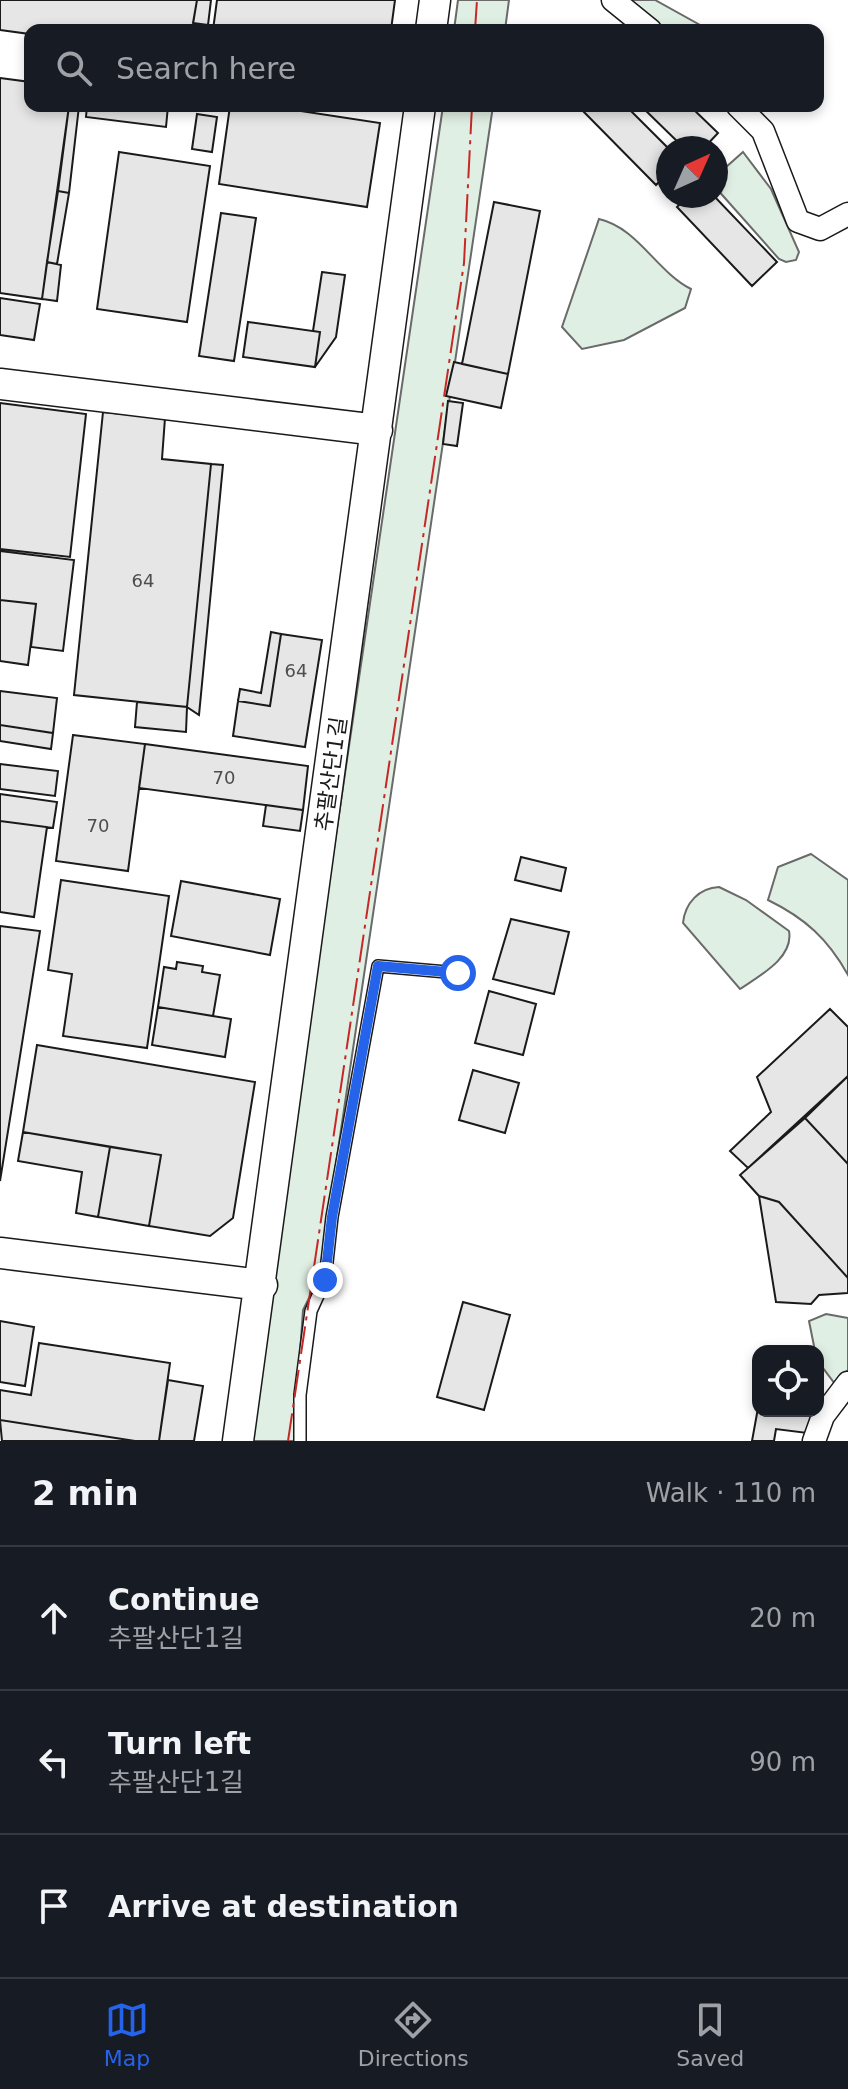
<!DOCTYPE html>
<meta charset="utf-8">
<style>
:root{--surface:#171b24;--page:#20242c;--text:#f1f3f6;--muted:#9ea1a6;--line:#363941;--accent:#2563eb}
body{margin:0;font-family:"DejaVu Sans","Noto Sans KR",sans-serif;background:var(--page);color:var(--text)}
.controls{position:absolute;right:24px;bottom:24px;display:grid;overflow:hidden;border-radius:16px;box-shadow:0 4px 12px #0003}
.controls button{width:72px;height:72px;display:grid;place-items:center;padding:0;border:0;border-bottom:2px solid var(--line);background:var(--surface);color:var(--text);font:40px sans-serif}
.compass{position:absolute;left:656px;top:136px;width:72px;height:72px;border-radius:50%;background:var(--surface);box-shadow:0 4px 12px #0003;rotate:45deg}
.stop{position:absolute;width:24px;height:24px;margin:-18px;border:6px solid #2563eb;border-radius:50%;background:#fff}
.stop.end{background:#2563eb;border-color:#fff;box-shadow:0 2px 8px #0008}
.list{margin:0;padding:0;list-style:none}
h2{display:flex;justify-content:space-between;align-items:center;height:104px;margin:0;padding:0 32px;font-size:34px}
h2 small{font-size:26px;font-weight:400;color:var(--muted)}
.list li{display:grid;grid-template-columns:52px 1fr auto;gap:24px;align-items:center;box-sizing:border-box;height:144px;padding:0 32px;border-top:2px solid var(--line)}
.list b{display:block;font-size:30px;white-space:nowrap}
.list p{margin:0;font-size:26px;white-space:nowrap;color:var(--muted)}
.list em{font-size:26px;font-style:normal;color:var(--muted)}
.icon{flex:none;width:44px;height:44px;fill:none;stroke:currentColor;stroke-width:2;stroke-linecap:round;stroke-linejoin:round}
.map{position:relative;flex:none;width:848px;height:1441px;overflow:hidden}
.search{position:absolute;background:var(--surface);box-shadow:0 4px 12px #0003;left:24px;right:24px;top:24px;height:88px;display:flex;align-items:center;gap:20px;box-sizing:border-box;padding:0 28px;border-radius:16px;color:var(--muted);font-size:30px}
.sheet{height:536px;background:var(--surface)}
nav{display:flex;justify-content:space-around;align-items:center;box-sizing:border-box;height:112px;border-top:2px solid var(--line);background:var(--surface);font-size:22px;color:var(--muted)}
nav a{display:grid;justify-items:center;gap:4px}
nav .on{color:var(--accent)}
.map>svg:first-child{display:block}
.green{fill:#e0efe3;stroke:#6a6a6a;stroke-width:2}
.building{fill:#e6e6e6;stroke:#1a1a1a;stroke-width:2}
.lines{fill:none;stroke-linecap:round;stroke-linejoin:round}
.lane-casing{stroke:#1a1a1a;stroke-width:14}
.street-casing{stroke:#1a1a1a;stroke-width:25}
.secondary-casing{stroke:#1a1a1a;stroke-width:33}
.lane{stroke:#fff;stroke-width:11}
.street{stroke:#fff;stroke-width:22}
.secondary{stroke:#fff;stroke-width:30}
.power{stroke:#c62828;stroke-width:2;stroke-dasharray:28 6 4 6;stroke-linecap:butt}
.route{stroke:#2563eb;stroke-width:10}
.labels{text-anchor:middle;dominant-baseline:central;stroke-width:6;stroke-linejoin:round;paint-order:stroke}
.number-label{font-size:18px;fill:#4d4d4d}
.street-label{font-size:22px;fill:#1a1a1a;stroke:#fff}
</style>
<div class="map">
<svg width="848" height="1441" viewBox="0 0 848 1441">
<rect width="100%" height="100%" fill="#fff"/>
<!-- green -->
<path class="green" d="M 458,0 L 509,0 L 505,30 L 454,30 Z
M 627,0 L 655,0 L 709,30 L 663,30 Z
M 443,106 L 493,106 L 319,1278 L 303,1310 L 294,1441 L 247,1441 Z
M 743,152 L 771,189 L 799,252 L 796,260 L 786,262 L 779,259 L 716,188 L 716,176 Z
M 599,219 C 638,228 656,271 691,289 L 685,308 L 624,340 L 582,349 L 562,327 Z
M 811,854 L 848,880 L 848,975 C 828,939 805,918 768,900 L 778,867 Z
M 719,887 L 746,900 L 789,931 C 794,958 759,976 740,989 L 683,923 C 685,903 699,888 719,887 Z
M 826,1314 L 848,1318 L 848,1370 L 835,1384 L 820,1364 L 818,1351 L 815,1351 L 809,1321 Z"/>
<!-- building -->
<path class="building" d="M 0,0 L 197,0 L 192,30 L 30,30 L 30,34 L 0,30 Z
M 197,0 L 211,0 L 208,25 L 193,23 Z
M 217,0 L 395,0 L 391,30 L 213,30 Z
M 0,78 L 30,82 L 30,106 L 69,106 L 42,299 L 0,293 Z
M 69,106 L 79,106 L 69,193 L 58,191 Z
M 87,106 L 168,106 L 166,127 L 86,117 Z
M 230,106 L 268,106 L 380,123 L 367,207 L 219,184 Z
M 578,106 L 626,106 L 668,148 L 668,173 L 656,185 Z
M 641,106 L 690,106 L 718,133 L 704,148 L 684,148 Z
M 197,114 L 217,117 L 212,152 L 192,149 Z
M 119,152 L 210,166 L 187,322 L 97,309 Z
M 58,191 L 69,193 L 57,264 L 47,262 Z
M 688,196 L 714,196 L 777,262 L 752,286 L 677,207 Z
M 494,202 L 540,211 L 508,374 L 462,364 Z
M 221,213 L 256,218 L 234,361 L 199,356 Z
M 47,262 L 61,265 L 57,301 L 42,299 Z
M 322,272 L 345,275 L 336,337 L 315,367 L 320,332 L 313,331 Z
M 0,298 L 40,304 L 34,340 L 0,335 Z
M 248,322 L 320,332 L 315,367 L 243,357 Z
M 454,362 L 508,374 L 501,408 L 446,396 Z
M 448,401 L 463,403 L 457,446 L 443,444 Z
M 0,403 L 86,414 L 70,557 L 0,549 Z
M 103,412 L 165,418 L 162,459 L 211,464 L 187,707 L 74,695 Z
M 211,464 L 223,465 L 199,715 L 187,707 Z
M 0,551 L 74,560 L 63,651 L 31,647 L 36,604 L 0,600 Z
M 0,600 L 36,604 L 28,665 L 0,661 Z
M 271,632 L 281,634 L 270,706 L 238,701 L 240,689 L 261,693 Z
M 281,634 L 322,640 L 305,747 L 233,736 L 238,701 L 270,706 Z
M 0,691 L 57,698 L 53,733 L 0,725 Z
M 137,702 L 187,707 L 186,732 L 135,727 Z
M 0,725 L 53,733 L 51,749 L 0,741 Z
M 73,735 L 145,744 L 128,871 L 56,861 Z
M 145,744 L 308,766 L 303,810 L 139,788 Z
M 0,764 L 58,771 L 55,796 L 0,789 Z
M 0,794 L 57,802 L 53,828 L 0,821 Z
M 266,805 L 303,810 L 300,831 L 263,826 Z
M 0,821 L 47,827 L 34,917 L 0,912 Z
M 521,857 L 566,868 L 561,891 L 515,880 Z
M 61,880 L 169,896 L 147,1048 L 63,1036 L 72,974 L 48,970 Z
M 181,881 L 280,899 L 270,955 L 171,936 Z
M 511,919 L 569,932 L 554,994 L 493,979 Z
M 0,926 L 40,931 L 0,1181 Z
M 177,962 L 203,966 L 202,972 L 220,975 L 213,1016 L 158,1007 L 164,967 L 176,969 Z
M 489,991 L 536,1004 L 523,1055 L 475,1043 Z
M 158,1007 L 231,1019 L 225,1057 L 152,1045 Z
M 830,1009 L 848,1027 L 848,1076 L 748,1168 L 730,1151 L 771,1112 L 757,1077 Z
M 37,1045 L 255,1082 L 233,1218 L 210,1236 L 149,1226 L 161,1155 L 23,1132 Z
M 473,1070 L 519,1083 L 505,1133 L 459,1120 Z
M 848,1076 L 848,1164 L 805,1118 Z
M 805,1118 L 848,1164 L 848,1278 L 779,1202 L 759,1196 L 740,1175 Z
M 23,1132 L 110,1147 L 98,1217 L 76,1213 L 82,1172 L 18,1161 Z
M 110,1147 L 161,1155 L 149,1226 L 98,1217 Z
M 759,1196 L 779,1202 L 848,1278 L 848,1293 L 819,1295 L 811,1304 L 776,1302 Z
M 463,1302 L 510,1315 L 484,1410 L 437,1397 Z
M 0,1321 L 34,1327 L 25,1386 L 0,1382 Z
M 39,1343 L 170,1363 L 159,1441 L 135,1441 L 0,1420 L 0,1390 L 31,1395 Z
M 168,1380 L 203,1386 L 194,1441 L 159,1441 Z
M 758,1408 L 758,1411 L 812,1412 L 807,1433 L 776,1429 L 774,1441 L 752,1441 Z
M 0,1420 L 135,1441 L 2,1441 Z"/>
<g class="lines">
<defs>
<path id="lane" d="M 300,1441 L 300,1395 L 311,1311 L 325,1280 L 332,1217 L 378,966 L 458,973"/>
<path id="street" d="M 613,0 L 650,30
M 738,106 L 763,131 L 798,221 L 820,229 L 848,214
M 814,1441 L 823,1416 L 848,1383"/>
<path id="secondary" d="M 431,30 L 435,0
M 0,384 L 377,430
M 0,1253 L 262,1285
M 238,1441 L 420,106"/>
</defs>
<!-- lane casing -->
<use href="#lane" class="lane-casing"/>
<!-- street casing -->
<use href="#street" class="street-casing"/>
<!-- secondary casing -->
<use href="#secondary" class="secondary-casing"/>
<!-- lane -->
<use href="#lane" class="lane"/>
<!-- street -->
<use href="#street" class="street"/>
<!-- secondary -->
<use href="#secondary" class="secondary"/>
<!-- power -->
<path class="power" d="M 475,30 L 477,0
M 288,1441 L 464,263 L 472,106"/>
</g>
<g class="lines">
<!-- route -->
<path class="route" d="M 325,1280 L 332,1217 L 378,966 L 458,973"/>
</g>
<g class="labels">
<!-- number labels -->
<g class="number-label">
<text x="143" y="580">64</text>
<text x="296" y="670">64</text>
<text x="224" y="777">70</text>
<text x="98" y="825">70</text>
</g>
<!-- street labels -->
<g class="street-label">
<text transform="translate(331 774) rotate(-82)">추팔산단1길</text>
</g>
</g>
</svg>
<div class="controls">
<button><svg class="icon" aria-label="locate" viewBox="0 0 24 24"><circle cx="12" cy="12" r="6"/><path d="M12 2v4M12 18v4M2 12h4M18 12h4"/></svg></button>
</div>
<svg class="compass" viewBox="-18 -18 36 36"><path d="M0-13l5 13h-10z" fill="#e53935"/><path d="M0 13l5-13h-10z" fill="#9ea1a6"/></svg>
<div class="stop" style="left:458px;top:973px"></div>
<div class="stop end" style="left:325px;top:1280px"></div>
<div class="search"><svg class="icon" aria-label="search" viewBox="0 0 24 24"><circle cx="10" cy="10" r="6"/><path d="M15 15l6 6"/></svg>Search here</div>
</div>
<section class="sheet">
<h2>2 min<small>Walk · 110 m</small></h2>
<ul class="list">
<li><svg class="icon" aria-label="ahead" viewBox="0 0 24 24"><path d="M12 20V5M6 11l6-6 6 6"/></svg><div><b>Continue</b><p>추팔산단1길</p></div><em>20 m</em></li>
<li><svg class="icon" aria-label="left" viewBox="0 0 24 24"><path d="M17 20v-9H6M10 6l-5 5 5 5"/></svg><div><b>Turn left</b><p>추팔산단1길</p></div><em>90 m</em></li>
<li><svg class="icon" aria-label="arrive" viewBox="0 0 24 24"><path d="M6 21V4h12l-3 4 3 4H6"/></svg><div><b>Arrive at destination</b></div></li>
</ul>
</section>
<nav>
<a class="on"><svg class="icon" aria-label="map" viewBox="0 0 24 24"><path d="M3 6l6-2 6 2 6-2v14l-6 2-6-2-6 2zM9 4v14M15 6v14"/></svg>Map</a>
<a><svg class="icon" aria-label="directions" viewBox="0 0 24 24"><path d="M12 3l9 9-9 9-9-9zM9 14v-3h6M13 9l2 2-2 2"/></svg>Directions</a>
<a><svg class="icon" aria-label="saved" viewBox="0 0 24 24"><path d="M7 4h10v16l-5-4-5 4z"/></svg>Saved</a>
</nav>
